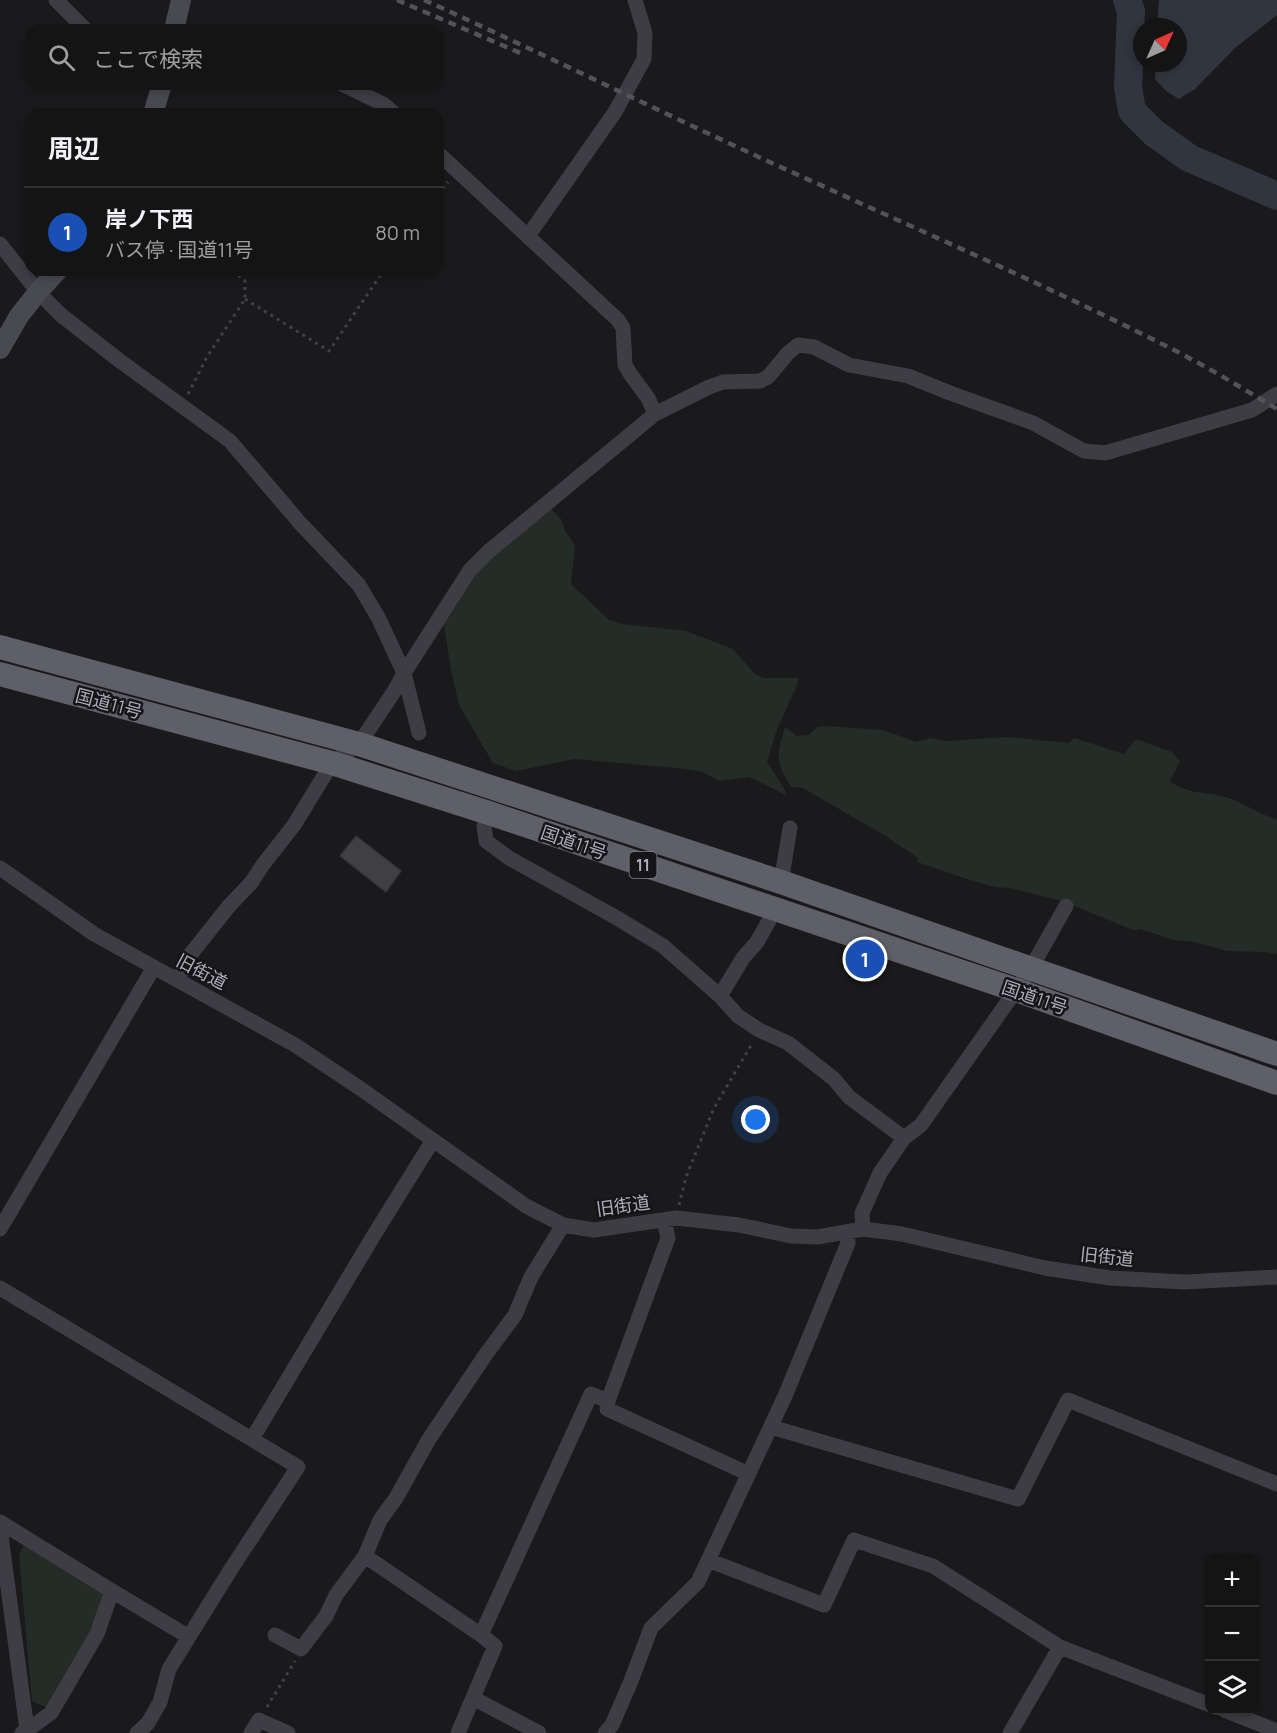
<!DOCTYPE html>
<html lang="ja">
<meta charset="utf-8">
<style>
:root{--surface:#141415;--page:#212122;--text:#f1f3f6;--muted:#9d9ea0;--line:#333334;--accent:#0b8043}
body{margin:0;font-family:Manrope,"Noto Sans JP",sans-serif;background:var(--page);color:var(--text)}
.controls{position:absolute;right:18px;bottom:18px;display:grid;overflow:hidden;border-radius:12px;box-shadow:0 3px 9px #0003}
.controls button{width:54px;height:54px;display:grid;place-items:center;padding:0;border:0;border-bottom:2px solid var(--line);background:var(--surface);color:var(--text);font:30px sans-serif}
.compass{position:absolute;left:1133px;top:18px;width:54px;height:54px;border-radius:50%;background:var(--surface);box-shadow:0 3px 9px #0003;rotate:45deg}
.you{position:absolute;left:756px;top:1120px;width:21px;height:21px;margin:-15px;border:4px solid #fff;border-radius:50%;background:#1a73e8;box-shadow:0 0 0 9px #1a73e833}
.badge{display:grid;place-items:center;width:39px;height:39px;border-radius:50%;background:var(--accent);color:#fff;font-size:20px;font-weight:700}
.pin{position:absolute;translate:-50% -50%;border:3px solid #fff;box-shadow:0 2px 6px #0006}
.list{margin:0;padding:0;list-style:none}
h2{display:flex;justify-content:space-between;align-items:center;height:78px;margin:0;padding:0 24px;font-size:26px}
h2 small{font-size:20px;font-weight:400;color:var(--muted)}
.list li{display:grid;grid-template-columns:39px 1fr auto;gap:18px;align-items:center;box-sizing:border-box;height:90px;padding:0 24px;border-top:2px solid var(--line)}
.list b{display:block;font-size:22px;white-space:nowrap}
.list p{margin:0;font-size:20px;white-space:nowrap;color:var(--muted)}
.list em{font-size:20px;font-style:normal;color:var(--muted)}
.icon{flex:none;width:33px;height:33px;fill:none;stroke:currentColor;stroke-width:2;stroke-linecap:round;stroke-linejoin:round}
.map{position:relative;flex:none;width:1277px;height:1733px;overflow:hidden}
.search{position:absolute;background:var(--surface);box-shadow:0 3px 9px #0003;left:24px;top:24px;width:420px;height:66px;display:flex;align-items:center;gap:15px;box-sizing:border-box;padding:0 21px;border-radius:18px;color:var(--muted);font-size:22px}
.panel{position:absolute;background:var(--surface);box-shadow:0 3px 9px #0003;left:24px;top:108px;width:420px;height:168px;border-radius:18px}
.map>svg:first-child{display:block}
.green{fill:#242c27}
.water{fill:#303540}
.lines{fill:none;stroke-linecap:round;stroke-linejoin:round}
.river{stroke:#303540;stroke-width:28}
.building{fill:#403f43;stroke:#353438;stroke-width:1.5}
.path{stroke:#414148;stroke-width:3;stroke-dasharray:3 4.5;stroke-linecap:butt}
.minor{stroke:#3d3d43;stroke-width:15}
.secondary{stroke:#494951;stroke-width:20}
.trunk{stroke:#5f5f69;stroke-width:24}
.rail{stroke:#52525a;stroke-width:4.5;stroke-dasharray:8 6;stroke-linecap:butt}
.labels{text-anchor:middle;dominant-baseline:central;stroke-width:5;stroke-linejoin:round;paint-order:stroke}
.shield{fill:#151517;stroke:#7f808a;stroke-width:1.5}
.shield-label{font-size:16px;font-weight:bold;fill:#adaebb}
.street-label{font-size:18px;fill:#adaebb;stroke:#151517}
</style>
<div class="map">
<svg width="1277" height="1733" viewBox="0 0 1277 1733">
<rect width="100%" height="100%" fill="#1a1a1c"/>
<!-- green -->
<path class="green" d="M 550,508 L 561,519 L 565,531 L 575,545 L 571,584 L 608,619 L 621,624 L 686,631 L 733,649 L 755,674 L 764,678 L 798,678 L 797,685 L 776,732 L 767,762 L 784,788 L 786,795 L 749,777 L 719,781 L 700,771 L 677,768 L 574,759 L 516,771 L 493,763 L 459,705 L 451,670 L 444,625 L 476,575 L 487,560 Z
M 826,726 L 883,730 L 916,742 L 930,738 L 945,741 L 1007,737 L 1069,743 L 1074,738 L 1124,754 L 1136,739 L 1172,752 L 1180,761 L 1170,781 C 1189,795 1204,791 1225,797 C 1243,802 1259,814 1277,820 L 1277,954 L 1265,952 L 1227,951 L 1195,942 L 1174,940 L 1140,929 L 1133,930 L 1062,901 L 1010,888 L 995,887 L 973,881 L 917,862 L 918,858 L 884,835 L 803,788 L 791,787 C 775,760 776,757 785,727 L 797,736 L 809,735 L 817,727 Z
M 24,1545 L 103,1594 L 94,1628 L 47,1708 L 32,1701 L 19,1555 Z"/>
<!-- water -->
<path class="water" d="M 1159,0 L 1277,0 L 1277,15 L 1235,48 L 1195,89 L 1179,99 L 1166,91 L 1155,79 L 1156,63 L 1178,63 L 1178,27 L 1157,27 Z"/>
<g class="lines">
<!-- river -->
<path class="river" d="M 1127,0 L 1131,11 L 1128,87 L 1132,111 L 1154,133 L 1189,158 L 1277,196"/>
</g>
<!-- building -->
<path class="building" d="M 356,836 L 401,871 L 386,892 L 340,856 Z"/>
<g class="lines">
<!-- path -->
<path class="path" d="M 438,195 L 448,182
M 245,299 L 329,351 L 384,270
M 188,394 L 207,357 L 245,299 L 245,281 L 233,270
M 679,1205 L 686,1177 L 714,1108 L 753,1042
M 267,1707 L 295,1661"/>
<!-- minor -->
<path class="minor" d="M 56,0 L 86,30
M 342,84 L 383,104 L 395,114
M 438,153 L 618,320 L 623,328 L 625,365 L 631,375 L 648,398 L 655,414
M 528,236 L 615,112 L 644,59 L 645,33 L 635,0
M 0,244 L 38,292 L 61,315 L 120,361 L 230,441 L 300,523 L 359,585 L 379,619 L 404,673 L 419,733
M 489,813 L 484,826 L 486,841 L 509,858 L 617,918 L 663,946 L 720,996 L 738,1016 L 759,1030 L 788,1043 L 834,1079 L 849,1097 L 904,1138
M 0,868 L 94,934 L 295,1045 L 361,1089 L 526,1206 L 563,1225 L 594,1230 L 676,1218 L 739,1225 L 791,1236 L 817,1237 L 863,1229 L 902,1234 L 1045,1268 L 1110,1278 L 1185,1282 L 1277,1277
M 781,882 L 790,828
M 178,979 L 190,955 L 229,906 L 251,883 L 262,866 L 294,825 L 332,763 L 359,744 L 395,690 L 404,673 L 470,570 L 489,551 L 655,414 L 709,387 L 723,382 L 760,381 L 768,377 L 788,353 L 798,345 L 814,347 L 849,365 L 908,376 L 950,393 L 1033,423 L 1084,451 L 1105,453 L 1252,410 L 1277,394
M 720,996 L 743,958 L 757,942 L 775,910
M 0,1229 L 154,967
M 863,1229 L 862,1213 L 880,1173 L 904,1138 L 921,1125 L 1016,990 L 1030,970 L 1066,906
M 0,1288 L 298,1467 L 231,1569 L 169,1669 L 160,1702 L 148,1723 L 137,1733
M 608,1401 L 607,1409 L 749,1474
M 771,1427 L 1018,1499 L 1068,1400 L 1277,1484
M 252,1439 L 374,1235 L 433,1140
M 0,1522 L 112,1591 L 189,1637
M 0,1528 L 27,1730 L 22,1733
M 365,1556 L 481,1635 L 591,1394 L 608,1401 L 668,1238 L 664,1220
M 708,1560 L 824,1605 L 854,1540 L 933,1566 L 1060,1647
M 275,1635 L 301,1649 L 326,1616 L 336,1595 L 365,1556 L 380,1520 L 396,1498 L 429,1439 L 486,1354 L 515,1315 L 531,1277 L 563,1225
M 473,1698 L 539,1733
M 1224,1710 L 1277,1731
M 27,1730 L 51,1713 L 97,1634 L 112,1591
M 251,1733 L 259,1720 L 288,1733
M 458,1733 L 495,1646 L 481,1635
M 605,1733 L 612,1725 L 631,1681 L 651,1628 L 698,1582 L 785,1396 L 848,1243 L 847,1233
M 1010,1733 L 1060,1647 L 1210,1705"/>
<!-- secondary -->
<path class="secondary" d="M 174,30 L 181,0
M 153,114 L 162,84
M 0,349 L 19,316 L 38,292 L 58,270"/>
<!-- trunk -->
<path class="trunk" d="M 0,647 L 359,744 L 781,882 L 1277,1054
M 0,674 L 332,763 L 489,813 L 1016,990 L 1277,1083"/>
<!-- rail -->
<path class="rail" d="M 397,0 L 525,55
M 424,0 C 555,59 684,124 816,183 C 934,237 1054,289 1170,348 C 1206,366 1242,388 1277,409"/>
</g>
<g class="labels">
<!-- shield labels -->
<rect class="shield" x="629.5" y="852" width="27" height="26" rx="4.5"/>
<g class="shield-label">
<text x="643" y="865">11</text>
</g>
<!-- street labels -->
<g class="street-label">
<text transform="translate(109 703) rotate(15)">国道11号</text>
<text transform="translate(574 842) rotate(19)">国道11号</text>
<text transform="translate(202 971) rotate(28)">旧街道</text>
<text transform="translate(1035 997) rotate(19)">国道11号</text>
<text transform="translate(623 1205) rotate(-8)">旧街道</text>
<text transform="translate(1107 1256) rotate(6)">旧街道</text>
</g>
</g>
</svg>
<div class="controls">
<button>+</button>
<button>−</button>
<button><svg class="icon" aria-label="layers" viewBox="0 0 24 24"><path d="M12 4l9 5-9 5-9-5zM3 14l9 5 9-5"/></svg></button>
</div>
<svg class="compass" viewBox="-18 -18 36 36"><path d="M0-13l5 13h-10z" fill="#e53935"/><path d="M0 13l5-13h-10z" fill="#9d9ea0"/></svg>
<div class="you"></div>
<div class="pin badge" style="left:865px;top:959px;background:#1a4fb4">1</div>
<div class="search"><svg class="icon" aria-label="search" viewBox="0 0 24 24"><circle cx="10" cy="10" r="6"/><path d="M15 15l6 6"/></svg>ここで検索</div>
<section class="panel">
<h2>周辺<small></small></h2>
<ul class="list">
<li><span class="badge" style="background:#1a4fb4">1</span><div><b>岸ノ下西</b><p>バス停 · 国道11号</p></div><em>80 m</em></li>
</ul>
</section>
</div>
